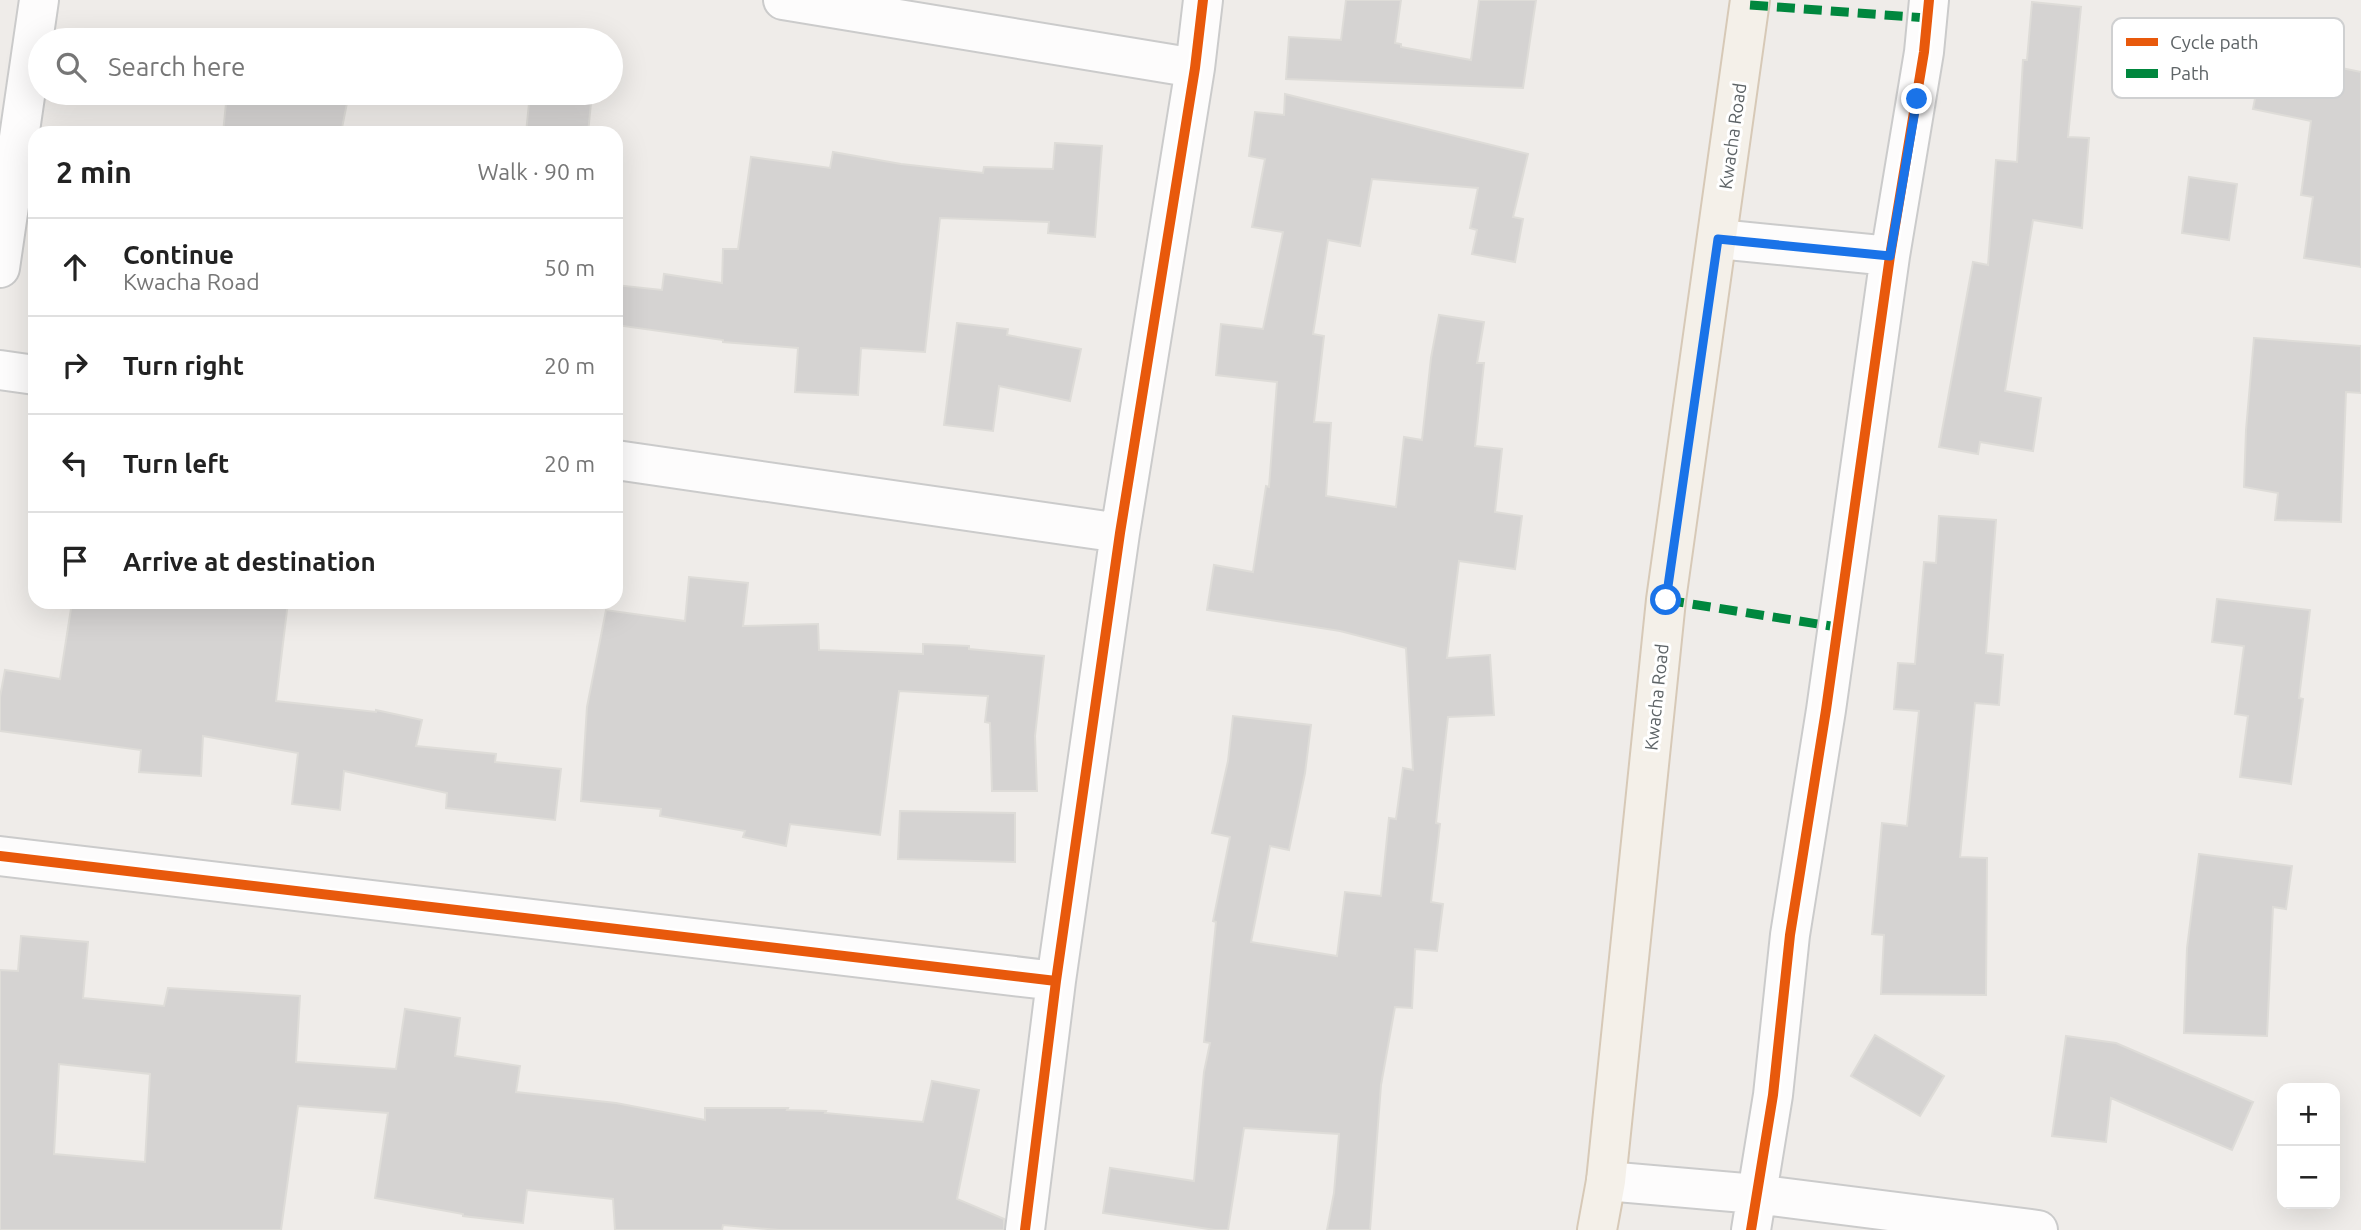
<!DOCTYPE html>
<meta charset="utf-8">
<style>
:root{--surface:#fff;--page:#f2f2f2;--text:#222;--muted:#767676;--line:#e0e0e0}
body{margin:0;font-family:Ubuntu,sans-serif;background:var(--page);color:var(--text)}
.controls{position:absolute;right:21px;bottom:21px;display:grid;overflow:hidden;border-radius:14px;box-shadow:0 7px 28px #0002}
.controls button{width:63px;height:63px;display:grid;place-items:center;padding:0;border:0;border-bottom:2px solid var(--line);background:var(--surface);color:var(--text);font:35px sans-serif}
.stop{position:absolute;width:21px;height:21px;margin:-16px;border:5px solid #1a73e8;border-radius:50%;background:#fff}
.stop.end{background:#1a73e8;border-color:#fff;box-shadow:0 2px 7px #0008}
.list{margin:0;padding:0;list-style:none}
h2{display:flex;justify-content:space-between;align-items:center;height:91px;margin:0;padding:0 28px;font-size:30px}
h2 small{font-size:23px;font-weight:400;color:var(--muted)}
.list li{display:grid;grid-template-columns:46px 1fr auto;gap:21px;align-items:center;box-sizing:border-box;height:98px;padding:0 28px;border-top:2px solid var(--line)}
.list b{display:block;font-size:26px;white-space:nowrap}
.list p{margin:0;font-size:23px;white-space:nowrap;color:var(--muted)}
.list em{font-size:23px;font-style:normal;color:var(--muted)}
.icon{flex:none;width:38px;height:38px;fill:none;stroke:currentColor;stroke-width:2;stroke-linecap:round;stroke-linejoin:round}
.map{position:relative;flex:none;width:2361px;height:1230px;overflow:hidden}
.search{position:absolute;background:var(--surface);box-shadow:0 7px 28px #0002;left:28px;top:28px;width:595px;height:77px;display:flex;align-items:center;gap:18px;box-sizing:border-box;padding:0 24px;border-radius:38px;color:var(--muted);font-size:26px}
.panel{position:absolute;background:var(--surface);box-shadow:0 7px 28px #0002;left:28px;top:126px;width:595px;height:483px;border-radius:21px}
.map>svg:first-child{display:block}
.building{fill:#d5d3d2;stroke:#dedcd8;stroke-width:2;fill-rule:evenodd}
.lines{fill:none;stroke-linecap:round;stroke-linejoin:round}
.minor-casing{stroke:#cbcbcb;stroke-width:42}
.major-casing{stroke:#d7c9b7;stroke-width:42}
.minor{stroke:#fdfcfc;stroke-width:38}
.major{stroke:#f4f0e9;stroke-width:38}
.quiet{stroke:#00873e;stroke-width:9;stroke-dasharray:18 9;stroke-linecap:butt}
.cycleway-casing{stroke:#fff;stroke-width:15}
.cycleway{stroke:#e8590c;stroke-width:10}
.route{stroke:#1a73e8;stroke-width:9}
.labels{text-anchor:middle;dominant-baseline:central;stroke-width:6;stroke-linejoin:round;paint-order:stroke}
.street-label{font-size:18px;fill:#5e6467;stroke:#fff}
.key{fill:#fff;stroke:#cfd0d1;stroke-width:2}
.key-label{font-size:19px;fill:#5e6467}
</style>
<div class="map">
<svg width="2361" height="1230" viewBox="0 0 2361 1230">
<rect width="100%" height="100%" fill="#efece9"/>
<!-- building -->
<path class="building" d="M 1346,0 L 1401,0 L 1395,43 L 1401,44 L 1401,47 L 1471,60 L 1479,0 L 1536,0 L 1523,88 L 1286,79 L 1289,37 L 1341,40 Z
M 2032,2 L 2081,7 L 2068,137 L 2089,138 L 2082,228 L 2033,220 L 2005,391 L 2041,398 L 2033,451 L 1980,442 L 1978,454 L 1939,447 L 1973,262 L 1988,265 L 1996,160 L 2017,162 L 2023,60 L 2027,60 Z
M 234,32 L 283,37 L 283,40 L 233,40 Z
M 2264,52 L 2361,72 L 2361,267 L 2304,258 L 2313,197 L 2301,195 L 2311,121 L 2253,109 Z
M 227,93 L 349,93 L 341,133 L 223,133 Z
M 530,93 L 592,93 L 588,133 L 526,133 Z
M 1285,94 L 1528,154 L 1513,217 L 1523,219 L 1515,262 L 1472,254 L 1477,230 L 1470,228 L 1478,188 L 1372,179 L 1360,246 L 1328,240 L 1313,334 L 1324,336 L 1314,422 L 1331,423 L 1326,496 L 1396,507 L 1404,437 L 1422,440 L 1431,358 L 1439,315 L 1484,322 L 1477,363 L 1484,363 L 1475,446 L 1502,449 L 1495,512 L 1522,516 L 1515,569 L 1459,561 L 1447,658 L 1490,655 L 1494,715 L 1448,717 L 1436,823 L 1440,824 L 1431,902 L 1443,904 L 1437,951 L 1415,949 L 1412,1008 L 1395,1007 L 1381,1085 L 1370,1230 L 1327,1230 L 1334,1193 L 1339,1134 L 1244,1128 L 1228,1230 L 1215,1230 L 1103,1213 L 1110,1168 L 1194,1181 L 1204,1072 L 1210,1043 L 1204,1042 L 1216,922 L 1213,921 L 1230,837 L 1212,833 L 1228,761 L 1233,716 L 1311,725 L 1305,773 L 1289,850 L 1270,846 L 1251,942 L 1337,956 L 1345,892 L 1381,896 L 1389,818 L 1396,819 L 1403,768 L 1413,770 L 1406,648 L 1340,631 L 1207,610 L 1214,565 L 1253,572 L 1266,486 L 1269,487 L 1277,382 L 1216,375 L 1221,324 L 1263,329 L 1283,232 L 1252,227 L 1265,159 L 1249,156 L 1255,112 L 1284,115 Z
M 1055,143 L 1102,146 L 1095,237 L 1048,233 L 1049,222 L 940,218 L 925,352 L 861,348 L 858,395 L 795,392 L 798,348 L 723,342 L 723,340 L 616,325 L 616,285 L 662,290 L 664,274 L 722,283 L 723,249 L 738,249 L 751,157 L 830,168 L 833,152 L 901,164 L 983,173 L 984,167 L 1053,169 Z
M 2189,177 L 2237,184 L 2229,240 L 2182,233 Z
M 957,323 L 1008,329 L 1007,335 L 1081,349 L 1070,401 L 999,386 L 993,431 L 944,425 Z
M 2254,338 L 2361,346 L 2361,393 L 2346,392 L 2341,522 L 2275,520 L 2278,493 L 2244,487 L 2246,430 Z
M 1939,516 L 1996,520 L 1986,653 L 2003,655 L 1999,705 L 1975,703 L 1960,857 L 1987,858 L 1986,995 L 1881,994 L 1884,935 L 1872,934 L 1882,823 L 1907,826 L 1919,711 L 1894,709 L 1898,663 L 1915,664 L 1924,562 L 1936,563 Z
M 689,577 L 748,583 L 743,626 L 818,624 L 819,650 L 923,654 L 923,644 L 969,646 L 969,649 L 1044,656 L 1035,736 L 1037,791 L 992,791 L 990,723 L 985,722 L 988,696 L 899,691 L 880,835 L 790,824 L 786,846 L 743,837 L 745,831 L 660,816 L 661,809 L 581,801 L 587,707 L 606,610 L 685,621 Z
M 2217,599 L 2310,610 L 2299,698 L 2303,699 L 2291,784 L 2240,777 L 2248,716 L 2235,714 L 2244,646 L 2212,642 Z
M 72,602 L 118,602 L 156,608 L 157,602 L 288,602 L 276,701 L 376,712 L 376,710 L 422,720 L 416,746 L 496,754 L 495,762 L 561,769 L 555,820 L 446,808 L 447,793 L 344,771 L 340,810 L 292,804 L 298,753 L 203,736 L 201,776 L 139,772 L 141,750 L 0,731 L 0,697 L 5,670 L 60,679 Z
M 900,811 L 1015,813 L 1015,862 L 898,859 Z
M 2199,854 L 2292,866 L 2286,909 L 2273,907 L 2267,1036 L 2184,1033 L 2187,948 Z
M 21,936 L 88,942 L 83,998 L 164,1006 L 168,988 L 300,996 L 296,1062 L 396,1069 L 405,1009 L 460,1018 L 455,1056 L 520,1066 L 516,1092 L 616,1103 L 705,1120 L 705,1108 L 788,1108 L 787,1110 L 826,1111 L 825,1113 L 923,1122 L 932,1081 L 979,1090 L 957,1199 L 1004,1219 L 1004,1230 L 779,1230 L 723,1225 L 722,1230 L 615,1230 L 613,1199 L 527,1190 L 523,1223 L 463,1216 L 463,1214 L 375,1198 L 388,1113 L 298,1106 L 281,1230 L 0,1230 L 0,970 L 18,971 ZM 59,1064 L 150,1074 L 145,1162 L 54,1154 Z
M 1875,1035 L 1944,1076 L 1920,1116 L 1851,1076 Z
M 2066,1036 L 2116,1043 L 2253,1102 L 2232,1150 L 2111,1098 L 2106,1142 L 2052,1136 Z"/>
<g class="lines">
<defs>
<path id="minor" d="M 783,0 L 1195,68
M 1718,239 L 1890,256
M 0,268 L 39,0
M 0,370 L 35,375
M 616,460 L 1120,533
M 0,856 L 1056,981
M 1606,1181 L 1756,1194 L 2038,1230
M 1025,1230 L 1056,981 L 1120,533 L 1195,68 L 1203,0
M 1751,1230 L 1773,1095 L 1790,935 L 1826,710 L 1890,256 L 1924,52 L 1929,0"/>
<path id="major" d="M 1597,1230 L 1606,1181 L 1666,600 L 1750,0"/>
</defs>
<!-- minor casing -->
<use href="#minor" class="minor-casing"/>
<!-- major casing -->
<use href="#major" class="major-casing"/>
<!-- minor -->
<use href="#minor" class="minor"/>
<!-- major -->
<use href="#major" class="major"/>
<!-- quiet -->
<path class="quiet" d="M 1750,5 L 1927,18
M 1666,600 L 1837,627"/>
<defs>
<path id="cycleway" d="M 0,856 L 1056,981
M 1025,1230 L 1056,981 L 1120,533 L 1195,68 L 1203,0
M 1751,1230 L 1773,1095 L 1790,935 L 1826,710 L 1890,256 L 1924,52 L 1929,0"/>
</defs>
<!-- cycleway casing -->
<use href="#cycleway" class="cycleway-casing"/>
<!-- cycleway -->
<use href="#cycleway" class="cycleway"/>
</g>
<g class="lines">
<!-- route -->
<path class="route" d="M 1666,600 L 1718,239 L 1890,256 L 1917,99"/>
</g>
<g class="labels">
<!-- street labels -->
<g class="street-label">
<text transform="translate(1732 136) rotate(-82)">Kwacha Road</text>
<text transform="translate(1656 697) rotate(-84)">Kwacha Road</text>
</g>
</g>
<!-- legend -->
<rect x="2112" y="18" width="232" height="80" rx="10" class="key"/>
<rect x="2126" y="38" width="32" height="8" fill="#e8590c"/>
<rect x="2126" y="69" width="32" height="9" fill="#00873e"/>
<g class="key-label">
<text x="2170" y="49">Cycle path</text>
<text x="2170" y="80">Path</text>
</g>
</svg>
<div class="controls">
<button>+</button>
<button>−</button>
</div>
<div class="stop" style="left:1666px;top:600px"></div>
<div class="stop end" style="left:1917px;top:99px"></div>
<div class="search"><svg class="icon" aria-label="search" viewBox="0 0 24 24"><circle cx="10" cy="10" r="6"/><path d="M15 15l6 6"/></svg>Search here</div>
<section class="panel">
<h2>2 min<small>Walk · 90 m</small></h2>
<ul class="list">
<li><svg class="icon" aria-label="ahead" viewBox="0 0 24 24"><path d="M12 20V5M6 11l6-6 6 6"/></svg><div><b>Continue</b><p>Kwacha Road</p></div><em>50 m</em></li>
<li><svg class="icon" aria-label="right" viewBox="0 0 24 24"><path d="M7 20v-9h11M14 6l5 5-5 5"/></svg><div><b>Turn right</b></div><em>20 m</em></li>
<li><svg class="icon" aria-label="left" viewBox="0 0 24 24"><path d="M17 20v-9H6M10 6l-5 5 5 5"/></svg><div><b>Turn left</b></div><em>20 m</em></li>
<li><svg class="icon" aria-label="arrive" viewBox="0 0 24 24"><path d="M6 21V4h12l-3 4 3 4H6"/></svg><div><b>Arrive at destination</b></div></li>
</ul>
</section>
</div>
